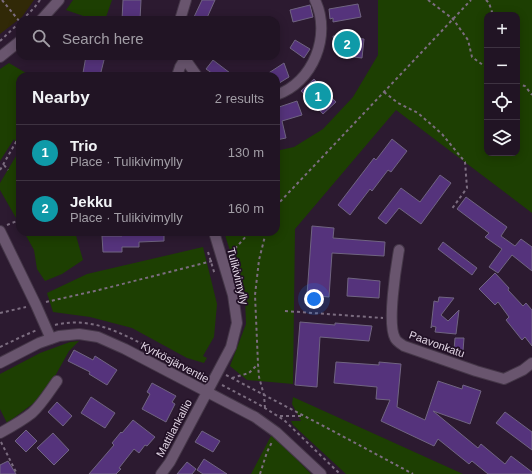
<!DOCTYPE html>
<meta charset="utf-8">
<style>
:root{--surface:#211424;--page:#291d2c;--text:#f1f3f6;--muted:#a29ea6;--line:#3e3341;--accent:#b45309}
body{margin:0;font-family:Helvetica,sans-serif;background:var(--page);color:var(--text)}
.controls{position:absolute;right:12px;top:12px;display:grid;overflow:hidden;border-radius:8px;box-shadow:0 2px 10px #0003}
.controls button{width:36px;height:36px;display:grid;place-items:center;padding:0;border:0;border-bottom:1px solid var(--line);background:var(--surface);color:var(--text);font:20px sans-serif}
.you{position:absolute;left:314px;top:299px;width:14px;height:14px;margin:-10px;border:3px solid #fff;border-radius:50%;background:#1a73e8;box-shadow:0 0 0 6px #1a73e833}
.badge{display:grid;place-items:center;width:26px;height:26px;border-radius:50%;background:var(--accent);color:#fff;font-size:13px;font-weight:700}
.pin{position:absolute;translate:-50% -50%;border:2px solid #fff;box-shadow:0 1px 4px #0006}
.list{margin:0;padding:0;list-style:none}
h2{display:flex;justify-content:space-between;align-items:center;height:52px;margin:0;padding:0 16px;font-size:17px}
h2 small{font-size:13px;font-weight:400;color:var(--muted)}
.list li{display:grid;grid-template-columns:26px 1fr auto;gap:12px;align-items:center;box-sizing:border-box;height:56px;padding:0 16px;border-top:1px solid var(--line)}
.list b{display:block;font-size:15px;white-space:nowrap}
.list p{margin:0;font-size:13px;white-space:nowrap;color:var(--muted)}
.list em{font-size:13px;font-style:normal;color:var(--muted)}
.icon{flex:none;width:22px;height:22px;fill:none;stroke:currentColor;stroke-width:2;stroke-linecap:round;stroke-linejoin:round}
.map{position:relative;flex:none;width:532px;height:474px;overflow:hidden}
.search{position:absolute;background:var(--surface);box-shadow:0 2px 10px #0003;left:16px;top:16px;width:264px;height:44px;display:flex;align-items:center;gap:10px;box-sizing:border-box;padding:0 14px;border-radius:12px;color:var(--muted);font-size:15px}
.panel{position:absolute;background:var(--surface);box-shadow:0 2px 10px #0003;left:16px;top:72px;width:264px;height:164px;border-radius:12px}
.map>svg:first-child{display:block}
.green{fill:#1d3f02;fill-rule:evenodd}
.sand{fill:#312907}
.building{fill:#55337c;stroke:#706481}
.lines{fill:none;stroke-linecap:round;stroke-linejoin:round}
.minor-casing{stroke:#453748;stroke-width:12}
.path{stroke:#7c6d80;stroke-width:2;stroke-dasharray:3 3;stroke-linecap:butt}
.minor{stroke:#69556e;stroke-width:10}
.labels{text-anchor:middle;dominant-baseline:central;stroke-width:3.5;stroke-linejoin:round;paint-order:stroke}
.street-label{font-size:11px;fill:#e2d6e5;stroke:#221126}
</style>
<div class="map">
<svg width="532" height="474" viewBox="0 0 532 474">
<rect width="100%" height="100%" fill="#2c1a30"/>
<!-- green -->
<path class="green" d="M 73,0 L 112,0 L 105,20 L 95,20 L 66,10 Z
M 378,0 L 532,0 L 532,213 L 396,110 L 295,229 L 293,384 L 247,380 L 230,366 L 246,324 L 245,297 L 224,232 L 276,232 L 276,151 L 294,147 L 323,129 L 353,97 L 378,55 ZM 487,15 L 517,15 L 517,153 L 487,153 Z
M 9,63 L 31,76 L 20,76 L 20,225 L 0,190 L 0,183 L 19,151 L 14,139 L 0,161 L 0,69 Z
M 24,232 L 75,232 L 83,260 L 62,274 L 45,281 L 37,269 L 34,250 Z
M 203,247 L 217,304 L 214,337 L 203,356 L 207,358 L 204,363 L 187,358 L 132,328 L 90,317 L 53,312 L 47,293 L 87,274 Z
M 79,341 L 69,351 L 54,378 L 38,400 L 7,423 L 0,409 L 0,374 L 40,353 L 70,342 Z
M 293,397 L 463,474 L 346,474 L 293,425 L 291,421 L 301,421 L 292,404 Z
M 272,434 L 311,474 L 251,474 Z"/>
<!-- sand -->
<path class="sand" d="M 0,0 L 34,0 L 22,17 L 0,34 Z"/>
<!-- building -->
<path class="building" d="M 123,0 L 141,0 L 140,20 L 122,20 Z
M 202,0 L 215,0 L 206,20 L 201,20 L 194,17 Z
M 358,4 L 361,17 L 333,22 L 333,18 L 330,19 L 329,9 Z
M 310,5 L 313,17 L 293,22 L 290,10 Z
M 333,36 L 364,39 L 362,58 L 345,56 L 345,49 L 349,45 L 346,41 L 335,48 Z
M 295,40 L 310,49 L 304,58 L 290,48 Z
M 86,56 L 105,56 L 100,76 L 86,76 L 87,74 L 83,73 Z
M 213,60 L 234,76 L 216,76 L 206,69 Z
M 284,63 L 289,77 L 276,85 L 276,76 L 264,76 Z
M 314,79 L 336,102 L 323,114 L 301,91 Z
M 297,101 L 302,115 L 282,121 L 286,138 L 276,140 L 276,108 Z
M 392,139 L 407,151 L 391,172 L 388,170 L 372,191 L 370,189 L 350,215 L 338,205 L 374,158 L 376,160 Z
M 440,175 L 451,183 L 421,224 L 399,208 L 386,224 L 378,218 L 401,188 L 420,202 Z
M 466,197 L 507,227 L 501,236 L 515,246 L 521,239 L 532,247 L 532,271 L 512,255 L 498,273 L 489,267 L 502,249 L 485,237 L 489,233 L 457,209 Z
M 312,226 L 334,228 L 333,238 L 385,242 L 384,256 L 332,253 L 329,297 L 307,295 Z
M 122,232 L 164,232 L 164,241 L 139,242 L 139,247 L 122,247 L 122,252 L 103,252 L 102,236 L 122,236 Z
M 443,242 L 477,268 L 472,275 L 438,249 Z
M 495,273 L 509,288 L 508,290 L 523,306 L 526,303 L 532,310 L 532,346 L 525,337 L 522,340 L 506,320 L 509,317 L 498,302 L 495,305 L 479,289 Z
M 348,278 L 380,281 L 379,298 L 347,296 Z
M 439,297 L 454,298 L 441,315 L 448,321 L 459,310 L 456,334 L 435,332 L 436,327 L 432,326 L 431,328 L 434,301 L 438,302 Z
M 300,322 L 335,325 L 335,323 L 372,326 L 369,341 L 320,337 L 317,387 L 295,385 Z
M 455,338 L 464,338 L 463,351 L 454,350 Z
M 74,350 L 93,360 L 95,356 L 117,370 L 107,385 L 89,374 L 90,372 L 68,361 Z
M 336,362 L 379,365 L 379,362 L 401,364 L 397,407 L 425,420 L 438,381 L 462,389 L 463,385 L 481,391 L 470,424 L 433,411 L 478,448 L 481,444 L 505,464 L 511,456 L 532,472 L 532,474 L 488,474 L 472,461 L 469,464 L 438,439 L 434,446 L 381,421 L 390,400 L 376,399 L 377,387 L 334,383 Z
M 152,383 L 176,396 L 172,402 L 175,404 L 166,422 L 142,409 L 150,394 L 147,392 Z
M 91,397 L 115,413 L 105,428 L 81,413 Z
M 57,402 L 72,416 L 63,426 L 48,412 Z
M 505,412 L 532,432 L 532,450 L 496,423 Z
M 133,420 L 155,437 L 147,446 L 145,445 L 139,453 L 134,449 L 119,468 L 121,469 L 116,474 L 89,474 L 114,445 L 112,443 L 121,432 L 122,433 Z
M 26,430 L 37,441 L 26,452 L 15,441 Z
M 202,431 L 220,441 L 213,452 L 195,442 Z
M 53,433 L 69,450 L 54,465 L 37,448 Z
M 204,459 L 227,474 L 203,474 L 197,470 Z
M 8,461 L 16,474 L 0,474 L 0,465 Z
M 187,462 L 196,469 L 192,474 L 177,474 Z"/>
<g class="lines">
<defs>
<path id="minor" d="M 41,20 L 59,0
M 180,20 L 186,0
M 185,56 L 185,59 L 197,76
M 0,57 L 20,41
M 177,76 L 180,67 L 185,59
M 276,95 C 313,83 332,35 315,0
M 0,231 L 36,305 L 51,339
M 399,250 C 396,267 387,324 395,338 C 396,341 401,344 404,346 L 476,371 L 504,379 L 523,370 L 532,363
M 0,363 L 39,343 L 59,336 L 79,334 L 98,337 L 125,349 L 255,417 L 276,432 L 321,474
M 0,433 C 11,427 22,421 32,413 C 42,404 49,392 57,381
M 161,474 L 170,462 L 231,347 L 237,323 L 233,295 L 214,232"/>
</defs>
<!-- minor casing -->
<use href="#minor" class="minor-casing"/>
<!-- path -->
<path class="path" d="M 2,0 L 20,22
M 428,0 L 453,19 L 468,40 L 472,57 L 487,68
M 486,0 L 489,3 L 493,15
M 22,20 L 34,8 L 40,0
M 0,41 L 20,22
M 517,84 L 525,86 L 532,95
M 384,92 L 398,103 L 418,113 L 442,134 L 465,162 L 467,188 L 451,210
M 4,165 L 8,170
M 0,170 L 20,135
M 276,206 L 471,0
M 7,225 L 17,221
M 208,252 L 215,275
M 231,253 L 250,232
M 46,302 L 99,290 L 212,261
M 285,311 L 383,318
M 0,313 L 26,307
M 55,325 C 91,316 121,333 152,349 C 169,358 187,367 204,376
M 0,347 L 23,336 L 37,330
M 226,375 L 331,430 L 413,474
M 232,378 L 249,373 L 258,364
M 222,385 L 260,405 L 284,420 L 340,474
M 265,408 L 264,395 L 259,377 L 258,364 L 255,295 L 259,260 L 266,232
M 280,416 L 304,416
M 1,442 L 17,474
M 260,474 L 267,452 L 272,442"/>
<!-- minor -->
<use href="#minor" class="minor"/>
</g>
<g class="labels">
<!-- street labels -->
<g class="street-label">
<text transform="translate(238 276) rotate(76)">Tulikivimylly</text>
<text transform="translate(437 344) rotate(20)">Paavonkatu</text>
<text transform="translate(175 362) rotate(28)">Kyrkösjärventie</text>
<text transform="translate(174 428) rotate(-62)">Mattilankallio</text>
</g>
</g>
</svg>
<div class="controls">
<button>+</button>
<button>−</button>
<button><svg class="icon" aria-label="locate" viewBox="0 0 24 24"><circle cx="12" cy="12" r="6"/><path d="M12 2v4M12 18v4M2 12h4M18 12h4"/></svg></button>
<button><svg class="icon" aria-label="layers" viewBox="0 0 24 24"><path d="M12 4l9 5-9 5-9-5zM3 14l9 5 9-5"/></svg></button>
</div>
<div class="you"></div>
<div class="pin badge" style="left:318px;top:96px;background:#0f9aa8">1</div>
<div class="pin badge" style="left:347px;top:44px;background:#0f9aa8">2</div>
<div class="search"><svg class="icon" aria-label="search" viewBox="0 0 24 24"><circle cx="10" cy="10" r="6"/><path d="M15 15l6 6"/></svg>Search here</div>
<section class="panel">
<h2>Nearby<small>2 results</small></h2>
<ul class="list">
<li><span class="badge" style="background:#0f9aa8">1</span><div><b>Trio</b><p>Place · Tulikivimylly</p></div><em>130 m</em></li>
<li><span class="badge" style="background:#0f9aa8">2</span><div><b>Jekku</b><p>Place · Tulikivimylly</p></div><em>160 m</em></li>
</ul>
</section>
</div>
